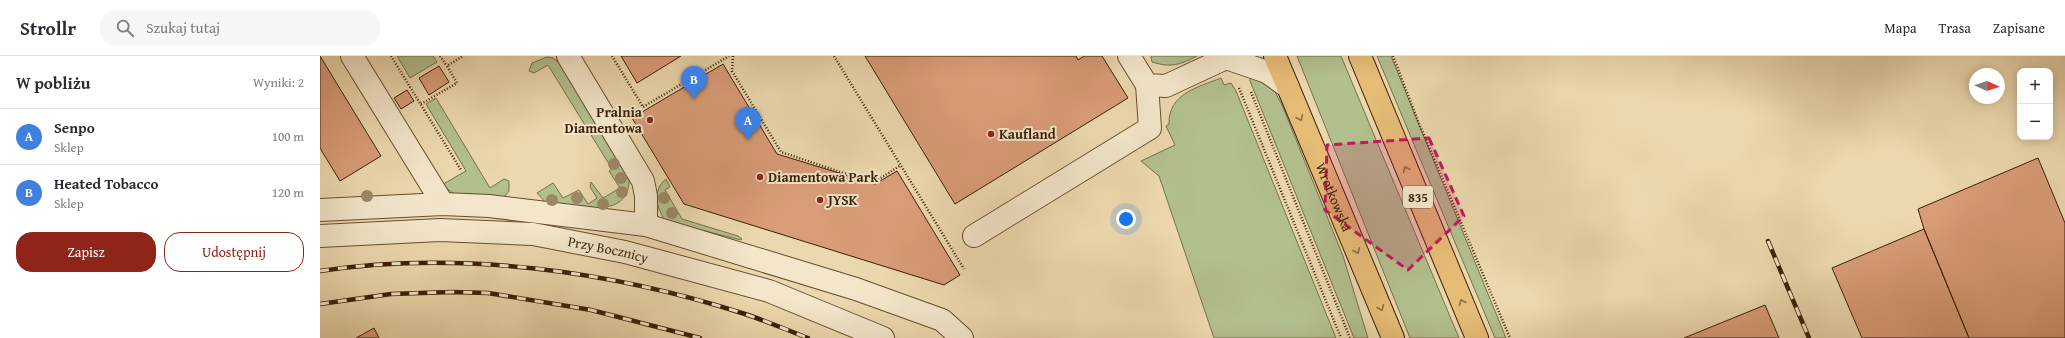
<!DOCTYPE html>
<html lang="pl">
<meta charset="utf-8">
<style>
:root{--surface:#fff;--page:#f7f7f7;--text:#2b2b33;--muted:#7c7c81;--line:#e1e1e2;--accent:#8f2418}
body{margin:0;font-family:"Gentium Book Plus",serif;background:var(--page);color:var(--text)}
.controls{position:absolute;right:12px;top:12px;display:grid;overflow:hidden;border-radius:8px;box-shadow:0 2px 10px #0003}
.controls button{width:36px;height:36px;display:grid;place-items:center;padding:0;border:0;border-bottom:1px solid var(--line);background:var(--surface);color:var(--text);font:20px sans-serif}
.compass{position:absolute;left:1649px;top:12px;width:36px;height:36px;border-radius:50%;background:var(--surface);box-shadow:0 2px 10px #0003;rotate:93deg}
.you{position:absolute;left:806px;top:163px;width:14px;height:14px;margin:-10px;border:3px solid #fff;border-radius:50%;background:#1a73e8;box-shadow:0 0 0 6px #1a73e833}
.badge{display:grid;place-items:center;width:26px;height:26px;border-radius:50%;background:var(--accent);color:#fff;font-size:13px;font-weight:700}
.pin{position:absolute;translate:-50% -33px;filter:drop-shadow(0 1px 2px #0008)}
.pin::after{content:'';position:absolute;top:21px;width:14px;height:12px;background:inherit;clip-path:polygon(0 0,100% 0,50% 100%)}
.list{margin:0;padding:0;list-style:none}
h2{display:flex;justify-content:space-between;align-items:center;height:52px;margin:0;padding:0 16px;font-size:17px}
h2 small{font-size:13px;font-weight:400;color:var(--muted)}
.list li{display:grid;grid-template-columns:26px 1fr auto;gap:12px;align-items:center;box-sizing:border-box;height:56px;padding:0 16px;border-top:1px solid var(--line)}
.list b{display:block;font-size:15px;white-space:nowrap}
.list p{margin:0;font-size:13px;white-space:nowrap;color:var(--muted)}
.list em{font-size:13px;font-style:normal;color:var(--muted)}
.actions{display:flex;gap:8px;padding:12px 16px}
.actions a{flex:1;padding:9px 0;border:1px solid var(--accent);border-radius:16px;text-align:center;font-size:14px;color:var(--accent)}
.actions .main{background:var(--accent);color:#fff}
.icon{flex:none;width:22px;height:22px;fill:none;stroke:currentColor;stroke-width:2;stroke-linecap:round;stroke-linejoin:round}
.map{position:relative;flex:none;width:1745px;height:282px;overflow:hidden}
header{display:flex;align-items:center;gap:24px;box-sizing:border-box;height:56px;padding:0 20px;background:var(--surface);border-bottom:1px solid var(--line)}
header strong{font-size:19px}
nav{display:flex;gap:22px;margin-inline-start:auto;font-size:14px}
.search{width:280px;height:36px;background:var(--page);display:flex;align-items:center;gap:10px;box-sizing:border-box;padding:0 14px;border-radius:16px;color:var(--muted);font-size:15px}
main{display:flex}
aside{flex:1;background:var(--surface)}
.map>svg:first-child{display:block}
.green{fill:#b2c08e;stroke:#77704a}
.building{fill:#d99c78;stroke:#3c1f05}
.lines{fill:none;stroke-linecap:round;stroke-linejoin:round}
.minor-casing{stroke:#684d2f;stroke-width:24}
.major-casing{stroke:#3c1f05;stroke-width:24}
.path{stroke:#3c1f05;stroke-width:2.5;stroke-dasharray:1 2;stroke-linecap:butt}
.minor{stroke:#f3e6ca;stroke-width:22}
.major{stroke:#e6bc77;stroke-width:22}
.rail-casing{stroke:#3c1f05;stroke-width:4.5}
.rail{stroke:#f3e6ca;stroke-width:3;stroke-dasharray:9;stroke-linecap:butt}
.tree{fill:#9c8864}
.oneway{stroke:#916e3e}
.marked{fill:#c2185b;fill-opacity:0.2;stroke:#c2185b;stroke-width:3;stroke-dasharray:8 5;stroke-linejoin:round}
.poi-dot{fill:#8f2418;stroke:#f3e6ca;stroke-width:1.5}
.labels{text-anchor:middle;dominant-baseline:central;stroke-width:4;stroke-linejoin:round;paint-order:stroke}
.shield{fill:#f3e6ca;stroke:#735b40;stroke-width:1}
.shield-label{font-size:13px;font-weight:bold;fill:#3c1f05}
.poi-label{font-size:14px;font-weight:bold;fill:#3c1f05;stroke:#f3e6ca;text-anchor:start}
.street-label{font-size:14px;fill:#3c1f05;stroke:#f3e6ca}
</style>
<header>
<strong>Strollr</strong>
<div class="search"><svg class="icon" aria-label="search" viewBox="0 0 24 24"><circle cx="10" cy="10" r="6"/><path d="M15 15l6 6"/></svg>Szukaj tutaj</div>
<nav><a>Mapa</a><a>Trasa</a><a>Zapisane</a></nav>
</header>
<main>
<aside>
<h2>W pobliżu<small>Wyniki: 2</small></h2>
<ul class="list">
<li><span class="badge" style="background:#3f7fe0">A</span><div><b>Senpo</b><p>Sklep</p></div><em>100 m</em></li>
<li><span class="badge" style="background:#3f7fe0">B</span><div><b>Heated Tobacco</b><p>Sklep</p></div><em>120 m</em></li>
</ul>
<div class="actions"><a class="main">Zapisz</a><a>Udostępnij</a></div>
</aside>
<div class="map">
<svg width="1745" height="282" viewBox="0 0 1745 282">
<rect width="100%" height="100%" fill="#ecd8ae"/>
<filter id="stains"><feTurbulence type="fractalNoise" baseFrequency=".005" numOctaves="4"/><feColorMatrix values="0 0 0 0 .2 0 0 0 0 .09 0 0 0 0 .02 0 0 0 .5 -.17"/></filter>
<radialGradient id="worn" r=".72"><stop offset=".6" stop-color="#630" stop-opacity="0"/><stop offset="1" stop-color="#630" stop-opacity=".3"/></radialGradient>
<!-- green -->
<path class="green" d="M 77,0 L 113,0 L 117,6 L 90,22 Z
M 831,0 L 877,0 C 860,9 851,12 832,6 Z
M 977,0 L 1021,0 L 1139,282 L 1090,282 Z
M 1057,0 L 1071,0 L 1186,282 L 1175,282 Z
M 227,1 L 233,2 L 242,9 L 308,119 C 310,126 309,132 306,138 C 295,161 250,149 229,147 L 226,147 L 217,137 L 233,127 L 243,142 L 259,134 L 268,148 L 277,142 L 270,131 L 271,126 L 283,142 L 300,132 L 289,115 L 292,113 L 228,9 L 214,17 L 209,15 L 212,7 Z
M 930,17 L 952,30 L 962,49 L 1023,200 L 1048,282 L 1034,282 L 930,25 Z
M 901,22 L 904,29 L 911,27 L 916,35 L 1016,282 L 894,282 L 839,120 L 821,105 L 855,89 L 846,70 L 849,68 C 848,38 878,31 901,22 Z
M 116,42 L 170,132 L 184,123 L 189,125 L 189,135 L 185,140 L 179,142 L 135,139 L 124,130 L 125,127 L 146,115 L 106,48 Z
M 346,123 L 350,131 L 345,134 L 362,163 L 418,180 L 422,183 L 421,184 L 346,165 C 336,153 332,134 346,123 Z"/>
<!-- building -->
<path class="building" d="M 0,0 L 61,100 L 20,125 L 0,92 Z
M 301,0 L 361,0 L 317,27 Z
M 545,0 L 756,0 L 758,4 L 764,0 L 782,0 L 808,42 L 635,148 Z
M 403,8 L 457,98 L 555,128 L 577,115 L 640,219 L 624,229 L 364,148 L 312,62 Z
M 119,10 L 129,26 L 109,39 L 99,22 Z
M 87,34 L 94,45 L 81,53 L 74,42 Z
M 1718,102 L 1745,167 L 1745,282 L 1649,282 L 1604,173 L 1598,153 Z
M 1604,173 L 1649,282 L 1542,282 L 1512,212 Z
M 1445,249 L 1459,282 L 1364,282 Z
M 54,272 L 59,282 L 36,282 Z"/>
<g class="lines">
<defs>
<g id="minor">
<path d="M 32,0 L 123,148"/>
<path d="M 248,0 L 323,125 L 326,140 L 326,169"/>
<path d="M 809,0 L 827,29 L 846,30 L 906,2 L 947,16 L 968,31"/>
<path d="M 0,154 L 123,148 L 169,150 L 326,169 L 536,233 L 622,264 L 642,282"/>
<path id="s1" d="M 0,180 L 120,174 L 213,178 L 305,196 L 449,235 L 563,282"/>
<path d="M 654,180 L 830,72 L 827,29"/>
</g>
<g id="major">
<path id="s2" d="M 955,0 L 1073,282"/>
<path d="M 1040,0 L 1157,282"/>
</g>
</defs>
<!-- minor casing -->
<use href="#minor" class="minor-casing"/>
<!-- major casing -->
<use href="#major" class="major-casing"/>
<!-- path -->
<path class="path" d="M 71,0 L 141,114
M 120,0 L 127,10
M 292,0 L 323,51 L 409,0
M 413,0 L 412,15 L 461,96 L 553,127 L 581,109
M 514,0 L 644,213
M 1073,0 L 1098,65 L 1190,282
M 919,32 L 1021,282
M 931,36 L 1030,282
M 101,48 L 137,27 L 127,10 L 143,0"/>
<!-- minor -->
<use href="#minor" class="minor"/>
<!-- major -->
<use href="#major" class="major"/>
<defs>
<path id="rail" d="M 1448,185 L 1489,282
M 0,215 C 140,194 291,215 425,258 C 446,265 467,274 488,282
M 0,248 L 71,238 L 132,236 L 168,237 L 271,254 L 380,282"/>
</defs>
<!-- rail casing -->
<use href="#rail" class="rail-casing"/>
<!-- rail -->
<use href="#rail" class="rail"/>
</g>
<!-- trees -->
<g class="tree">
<circle cx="294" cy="108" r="6"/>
<circle cx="301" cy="122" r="6"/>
<circle cx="302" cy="136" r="6"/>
<circle cx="47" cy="140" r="6"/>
<circle cx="257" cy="142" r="6"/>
<circle cx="344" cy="142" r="6"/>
<circle cx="232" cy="144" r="6"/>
<circle cx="283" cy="148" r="6"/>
<circle cx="352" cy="157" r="6"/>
</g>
<!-- one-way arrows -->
<defs><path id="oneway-chevron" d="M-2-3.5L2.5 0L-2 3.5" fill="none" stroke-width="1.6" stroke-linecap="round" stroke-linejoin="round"/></defs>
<g class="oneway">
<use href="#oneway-chevron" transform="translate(980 62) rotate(68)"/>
<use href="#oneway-chevron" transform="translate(1086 113) rotate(-113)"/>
<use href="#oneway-chevron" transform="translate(1037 195) rotate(67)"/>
<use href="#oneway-chevron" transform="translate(1142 246) rotate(-113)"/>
<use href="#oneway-chevron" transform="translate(1061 252) rotate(68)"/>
</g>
<!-- marked area -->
<path class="marked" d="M 1109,82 L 1144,160 L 1088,214 L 1005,154 L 1007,89 Z"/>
<!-- markers -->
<g class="poi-dot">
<circle cx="330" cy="64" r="4"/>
<circle cx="671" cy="78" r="4"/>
<circle cx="440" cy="121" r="4"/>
<circle cx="500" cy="144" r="4"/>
</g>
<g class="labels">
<!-- shield labels -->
<rect class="shield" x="1083" y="130" width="30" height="22" rx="3"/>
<g class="shield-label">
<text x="1098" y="141">835</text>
</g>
<!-- poi labels -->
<g class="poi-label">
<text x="322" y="56" text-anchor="end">Pralnia<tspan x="322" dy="16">Diamentowa</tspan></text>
<text x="679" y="78">Kaufland</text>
<text x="448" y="121">Diamentowa Park</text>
<text x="508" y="144">JYSK</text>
</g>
<!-- street labels -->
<g class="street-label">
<text stroke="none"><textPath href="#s2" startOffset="153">Wrotkowska</textPath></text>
<text stroke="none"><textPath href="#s1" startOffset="290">Przy Bocznicy</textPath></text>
</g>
</g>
<rect width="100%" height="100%" filter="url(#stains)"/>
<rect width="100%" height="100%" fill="url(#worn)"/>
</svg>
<div class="controls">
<button>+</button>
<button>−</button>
</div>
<svg class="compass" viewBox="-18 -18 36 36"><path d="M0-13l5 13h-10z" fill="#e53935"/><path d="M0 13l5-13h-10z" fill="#7c7c81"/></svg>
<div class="you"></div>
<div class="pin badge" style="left:428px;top:84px;background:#3f7fe0">A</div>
<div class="pin badge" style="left:374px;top:43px;background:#3f7fe0">B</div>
</div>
</main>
